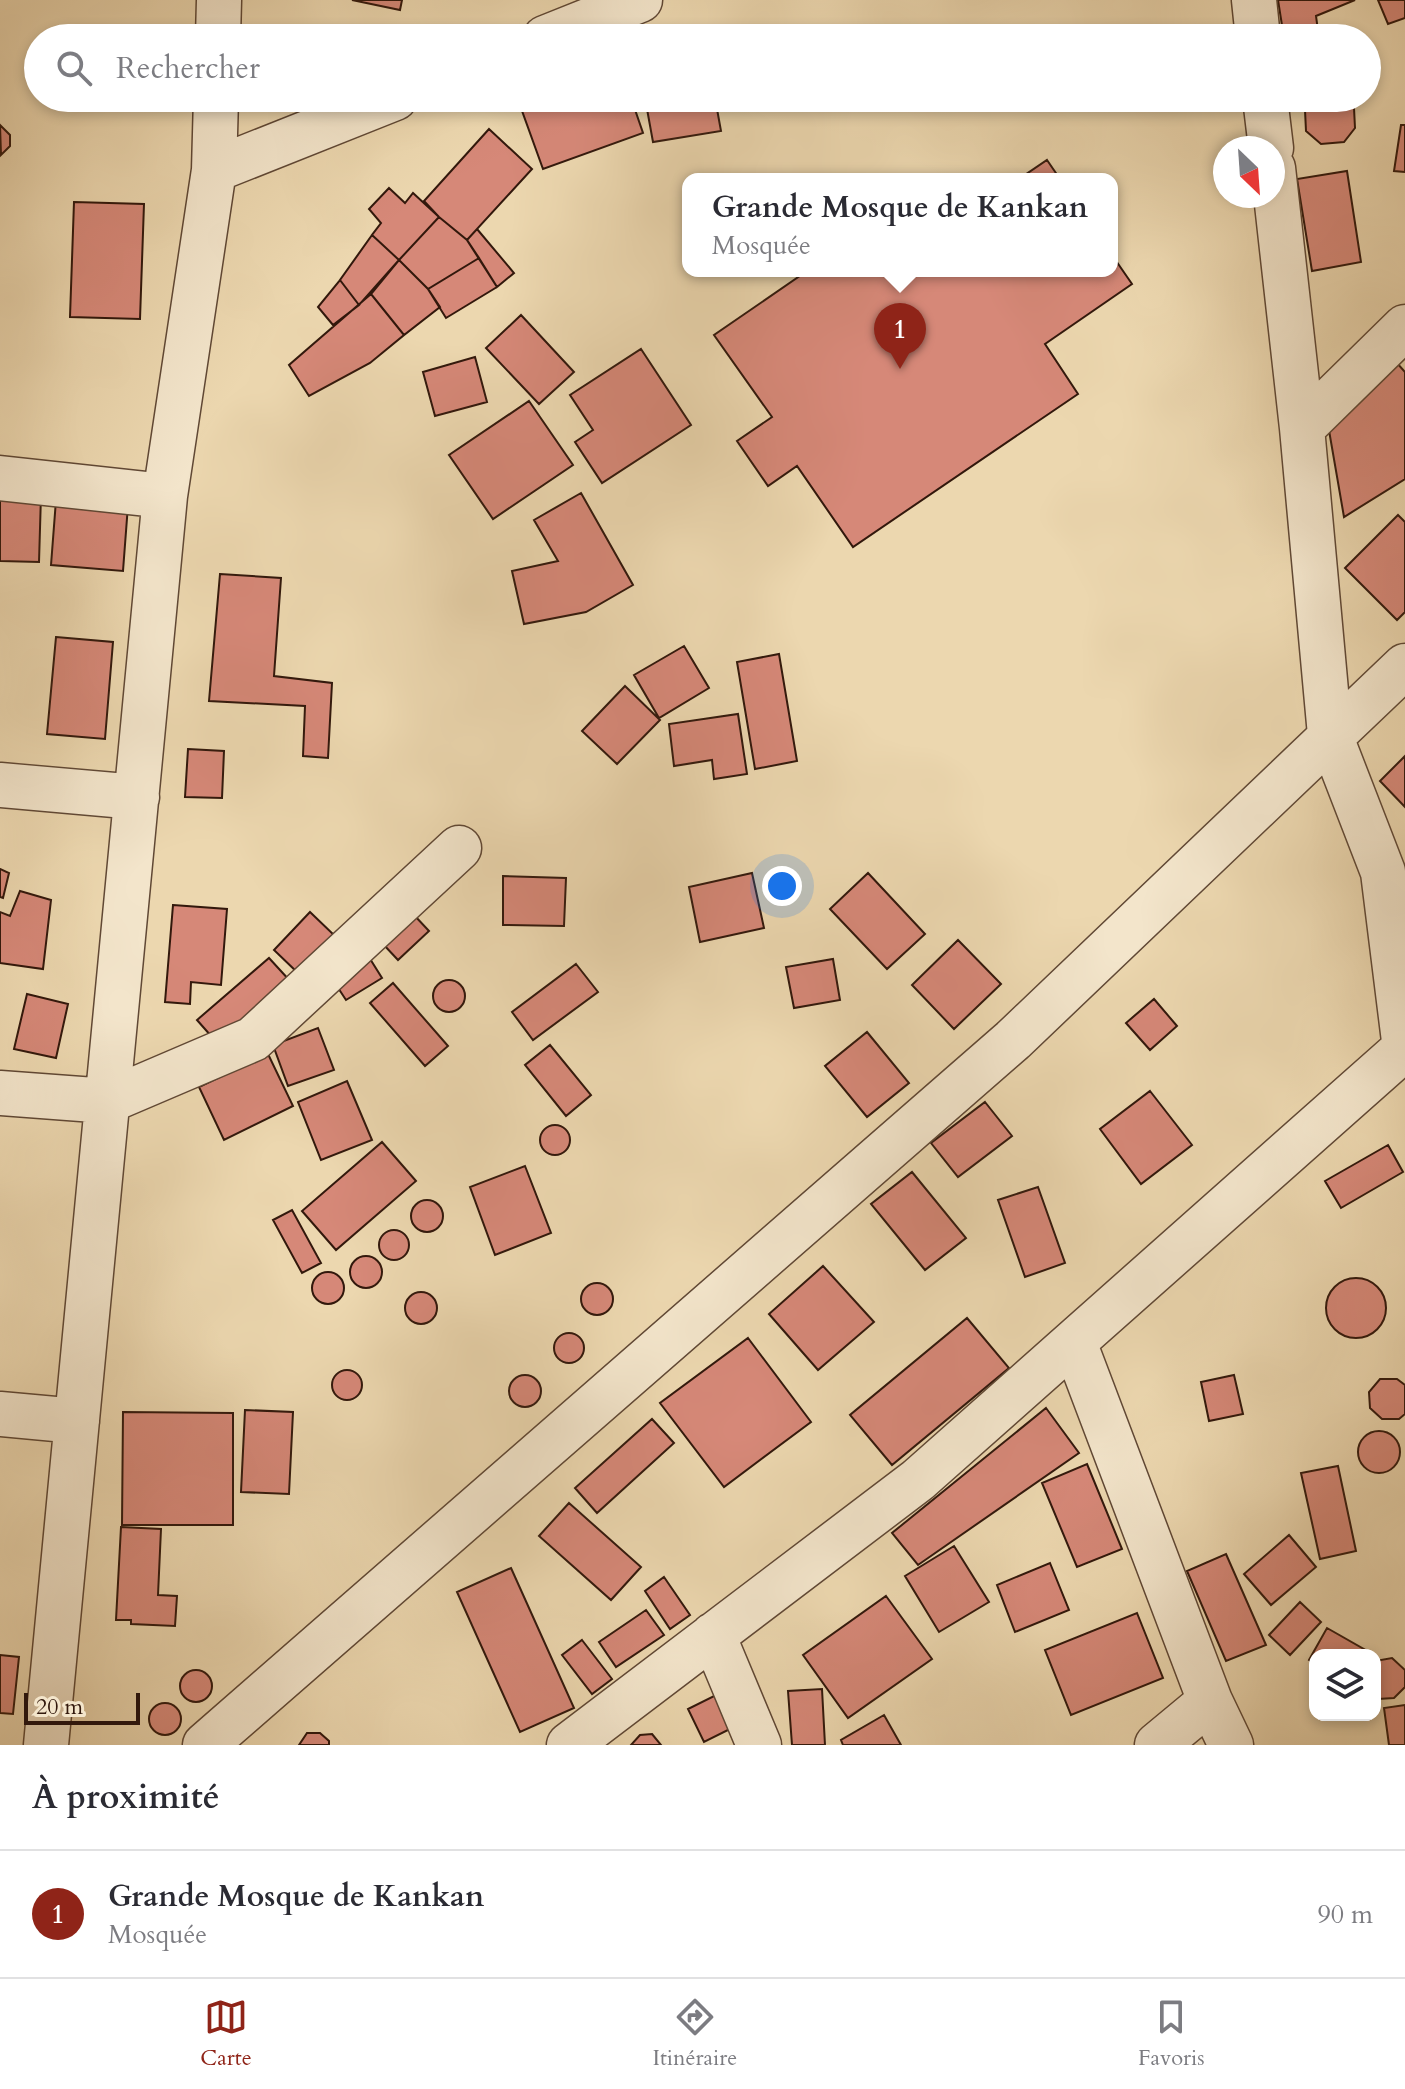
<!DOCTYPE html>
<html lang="fr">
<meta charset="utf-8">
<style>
:root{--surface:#fff;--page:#f2f2f3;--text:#2b2b33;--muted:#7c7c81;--line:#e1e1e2;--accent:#8f2418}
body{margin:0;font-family:Cardo,serif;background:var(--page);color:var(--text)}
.controls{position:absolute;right:24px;bottom:24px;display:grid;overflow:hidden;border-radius:16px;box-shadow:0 4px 12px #0003}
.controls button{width:72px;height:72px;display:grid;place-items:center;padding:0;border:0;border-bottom:2px solid var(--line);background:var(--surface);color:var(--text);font:40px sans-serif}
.compass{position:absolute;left:1213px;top:136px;width:72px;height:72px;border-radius:50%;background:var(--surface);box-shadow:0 4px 12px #0003;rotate:155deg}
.scale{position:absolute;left:24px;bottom:20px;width:116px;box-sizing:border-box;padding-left:8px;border:4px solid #32180c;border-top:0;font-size:22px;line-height:28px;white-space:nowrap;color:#32180c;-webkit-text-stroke:6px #f3e5cb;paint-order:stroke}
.you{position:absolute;left:782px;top:886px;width:28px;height:28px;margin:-20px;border:6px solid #fff;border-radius:50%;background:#1a73e8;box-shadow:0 0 0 12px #1a73e833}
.badge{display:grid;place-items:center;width:52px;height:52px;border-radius:50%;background:var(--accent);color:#fff;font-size:26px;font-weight:700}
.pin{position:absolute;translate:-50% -66px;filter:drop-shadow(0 2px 4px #0008)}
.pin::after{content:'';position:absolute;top:42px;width:28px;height:24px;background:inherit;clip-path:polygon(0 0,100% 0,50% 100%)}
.popup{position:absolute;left:682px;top:173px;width:436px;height:104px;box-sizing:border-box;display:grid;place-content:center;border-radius:16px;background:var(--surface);filter:drop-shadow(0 2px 6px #0005);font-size:26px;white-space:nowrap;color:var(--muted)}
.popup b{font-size:30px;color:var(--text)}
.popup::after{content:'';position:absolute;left:50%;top:100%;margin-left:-16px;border:16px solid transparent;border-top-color:var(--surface)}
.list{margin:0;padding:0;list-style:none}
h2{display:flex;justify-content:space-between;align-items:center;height:104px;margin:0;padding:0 32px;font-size:34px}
h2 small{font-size:26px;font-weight:400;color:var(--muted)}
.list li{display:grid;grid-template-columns:52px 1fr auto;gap:24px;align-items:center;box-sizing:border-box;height:128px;padding:0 32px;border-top:2px solid var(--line)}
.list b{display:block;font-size:30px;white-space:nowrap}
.list p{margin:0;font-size:26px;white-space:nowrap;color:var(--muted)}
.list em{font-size:26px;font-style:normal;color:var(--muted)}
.icon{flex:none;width:44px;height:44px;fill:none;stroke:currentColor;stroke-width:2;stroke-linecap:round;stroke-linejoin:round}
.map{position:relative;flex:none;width:1405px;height:1745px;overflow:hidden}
.search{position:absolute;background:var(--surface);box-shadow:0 4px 12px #0003;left:24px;right:24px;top:24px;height:88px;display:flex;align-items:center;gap:20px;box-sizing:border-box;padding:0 28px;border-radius:44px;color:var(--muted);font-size:30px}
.sheet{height:232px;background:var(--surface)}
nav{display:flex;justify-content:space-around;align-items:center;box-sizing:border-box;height:112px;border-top:2px solid var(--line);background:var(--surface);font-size:22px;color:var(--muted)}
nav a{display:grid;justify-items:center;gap:4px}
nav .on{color:var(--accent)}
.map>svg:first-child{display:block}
.building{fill:#d68878;stroke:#32180c;stroke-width:2}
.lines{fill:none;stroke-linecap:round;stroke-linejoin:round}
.minor-casing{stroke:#604835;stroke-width:47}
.minor{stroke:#f3e5cb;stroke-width:44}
</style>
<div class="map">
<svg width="1405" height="1745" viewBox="0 0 1405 1745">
<rect width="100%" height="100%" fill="#ecd7af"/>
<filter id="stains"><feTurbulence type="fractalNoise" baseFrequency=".0025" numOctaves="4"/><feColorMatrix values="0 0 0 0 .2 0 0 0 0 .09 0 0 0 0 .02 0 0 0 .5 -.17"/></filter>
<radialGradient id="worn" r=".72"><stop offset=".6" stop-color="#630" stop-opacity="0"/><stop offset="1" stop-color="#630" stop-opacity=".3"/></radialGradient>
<!-- building -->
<path class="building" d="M 352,0 L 402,0 L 400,10 Z
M 1278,0 L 1355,0 L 1316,16 L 1319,38 L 1284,38 Z
M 1378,0 L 1405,0 L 1405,18 L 1388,24 Z
M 550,98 L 631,98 L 643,133 L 543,169 L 521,108 Z
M 645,98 L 715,98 L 721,131 L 653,142 Z
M 1316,98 L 1346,98 L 1354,108 L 1355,128 L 1344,142 L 1321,144 L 1306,131 L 1305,110 Z
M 0,125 L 10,135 L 10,146 L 1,155 Z
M 1401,125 L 1405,125 L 1405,172 L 1394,171 Z
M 489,129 L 532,169 L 467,240 L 439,217 L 424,201 Z
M 1047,160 L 1060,179 L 1019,179 Z
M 1347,171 L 1361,262 L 1312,271 L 1297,179 Z
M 389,188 L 405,203 L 413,193 L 439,217 L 399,260 L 372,235 L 381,223 L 369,209 Z
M 74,202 L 144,204 L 140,319 L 70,317 Z
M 439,217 L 467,240 L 479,258 L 428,289 L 399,260 Z
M 477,229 L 514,273 L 497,287 L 467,240 Z
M 372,235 L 399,260 L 359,305 L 340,280 Z
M 1112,255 L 1132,284 L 1045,344 L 1078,394 L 853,547 L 797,466 L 768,486 L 737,441 L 772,417 L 714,335 L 807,271 L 1112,271 Z
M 479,258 L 497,287 L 446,318 L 428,289 Z
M 399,260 L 428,289 L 440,307 L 404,335 L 371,294 Z
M 340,280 L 359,305 L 333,325 L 318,307 Z
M 371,294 L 404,335 L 370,363 L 309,396 L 289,365 Z
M 521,315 L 574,372 L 539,404 L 486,348 Z
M 641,349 L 691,425 L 602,483 L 575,442 L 593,430 L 570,395 Z
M 1388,353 L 1405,372 L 1405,479 L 1344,517 L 1326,413 Z
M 475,357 L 487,402 L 435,416 L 423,372 Z
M 529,401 L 573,465 L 493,519 L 449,455 Z
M 581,493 L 633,585 L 586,612 L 524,624 L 512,571 L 558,561 L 534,520 Z
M 0,495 L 41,495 L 39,562 L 0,561 Z
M 56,500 L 128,505 L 123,571 L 51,565 Z
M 1398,515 L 1405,522 L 1405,612 L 1397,620 L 1345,568 Z
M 220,574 L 281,578 L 274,676 L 332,683 L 328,758 L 303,756 L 305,706 L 209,701 Z
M 56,637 L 113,642 L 105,739 L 47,734 Z
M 684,646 L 709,688 L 659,718 L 634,675 Z
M 779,654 L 797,761 L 755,769 L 737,662 Z
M 625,686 L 660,720 L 617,764 L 582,731 Z
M 738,714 L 747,774 L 714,779 L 712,760 L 674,766 L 669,724 Z
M 188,749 L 224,751 L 222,798 L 185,797 Z
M 1405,756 L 1405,807 L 1380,781 Z
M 0,869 L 9,873 L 3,898 L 0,897 Z
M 752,873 L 764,928 L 700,942 L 689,887 Z
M 868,873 L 925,934 L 887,969 L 830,909 Z
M 503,876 L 566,878 L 564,926 L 503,925 Z
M 20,891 L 51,900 L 43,969 L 0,963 L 0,912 L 10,916 Z
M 173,905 L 227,909 L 221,985 L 191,982 L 190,1004 L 165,1002 Z
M 310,912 L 335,936 L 299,974 L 274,950 Z
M 414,915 L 429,931 L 398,960 L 383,944 Z
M 958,940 L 1001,984 L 954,1029 L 912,985 Z
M 367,954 L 382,978 L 346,1000 L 331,977 Z
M 269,958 L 291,982 L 219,1045 L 197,1020 Z
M 833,959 L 840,1000 L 794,1008 L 786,967 Z
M 576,964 L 598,992 L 533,1040 L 512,1012 Z
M433 996a16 16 0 1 1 32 0a16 16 0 1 1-32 0Z
M 393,983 L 448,1046 L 425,1066 L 370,1003 Z
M 27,994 L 68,1004 L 56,1058 L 14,1049 Z
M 1154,999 L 1177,1026 L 1150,1050 L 1126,1023 Z
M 318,1028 L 334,1070 L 288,1086 L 273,1045 Z
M 867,1032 L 909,1083 L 867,1117 L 825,1066 Z
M 550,1045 L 591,1095 L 566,1116 L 525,1065 Z
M 268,1054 L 293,1106 L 224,1140 L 199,1087 Z
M 347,1081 L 372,1140 L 321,1160 L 298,1102 Z
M 1150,1091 L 1192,1145 L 1141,1184 L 1100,1129 Z
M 985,1102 L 1012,1136 L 958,1177 L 931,1143 Z
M540 1140a15 15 0 1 1 30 0a15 15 0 1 1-30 0Z
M 382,1142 L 416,1181 L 336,1250 L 302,1211 Z
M 1388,1145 L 1403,1172 L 1341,1208 L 1325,1181 Z
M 525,1166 L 551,1233 L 495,1255 L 470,1187 Z
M 912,1172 L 966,1238 L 925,1270 L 871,1204 Z
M 1038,1187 L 1065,1263 L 1025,1277 L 998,1200 Z
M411 1216a16 16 0 1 1 32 0a16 16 0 1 1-32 0Z
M 292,1210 L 321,1263 L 302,1273 L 273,1220 Z
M379 1245a15 15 0 1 1 30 0a15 15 0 1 1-30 0Z
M350 1272a16 16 0 1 1 32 0a16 16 0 1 1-32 0Z
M 823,1266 L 874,1322 L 818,1370 L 769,1314 Z
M312 1288a16 16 0 1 1 32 0a16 16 0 1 1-32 0Z
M1326 1308a30 30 0 1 1 60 0a30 30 0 1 1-60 0Z
M581 1299a16 16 0 1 1 32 0a16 16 0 1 1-32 0Z
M405 1308a16 16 0 1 1 32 0a16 16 0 1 1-32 0Z
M 967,1318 L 1009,1368 L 892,1465 L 850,1415 Z
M554 1348a15 15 0 1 1 30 0a15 15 0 1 1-30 0Z
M 748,1338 L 811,1422 L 724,1487 L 660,1403 Z
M332 1385a15 15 0 1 1 30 0a15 15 0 1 1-30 0Z
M 1234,1375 L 1243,1414 L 1209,1421 L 1201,1382 Z
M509 1391a16 16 0 1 1 32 0a16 16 0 1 1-32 0Z
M 1380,1379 L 1397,1379 L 1405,1385 L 1405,1414 L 1399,1419 L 1382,1419 L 1370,1408 L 1369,1392 Z
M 1046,1408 L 1079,1453 L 918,1565 L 892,1533 Z
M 245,1410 L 293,1412 L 289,1494 L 241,1492 Z
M 123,1412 L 233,1413 L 233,1525 L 122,1525 Z
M 652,1419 L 674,1443 L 597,1513 L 575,1488 Z
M1358 1452a21 21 0 1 1 42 0a21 21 0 1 1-42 0Z
M 1087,1464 L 1122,1549 L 1077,1567 L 1042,1483 Z
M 1338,1466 L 1356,1551 L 1320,1559 L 1301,1473 Z
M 569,1503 L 641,1567 L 611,1600 L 539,1536 Z
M 121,1527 L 161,1529 L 158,1595 L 177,1596 L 175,1626 L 131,1624 L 131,1620 L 116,1620 Z
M 1289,1535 L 1316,1567 L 1271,1605 L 1244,1574 Z
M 954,1546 L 989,1602 L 939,1632 L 905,1576 Z
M 1226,1554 L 1266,1645 L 1226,1661 L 1187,1571 Z
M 1050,1563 L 1069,1610 L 1015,1632 L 997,1585 Z
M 511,1568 L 574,1708 L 520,1732 L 457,1592 Z
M 664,1577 L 690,1615 L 670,1629 L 645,1591 Z
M 886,1596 L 932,1659 L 848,1718 L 803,1655 Z
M 1300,1602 L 1321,1622 L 1290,1655 L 1269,1635 Z
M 646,1610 L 664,1635 L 616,1667 L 599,1642 Z
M 1137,1613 L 1163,1678 L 1071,1715 L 1045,1650 Z
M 1327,1628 L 1369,1652 L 1368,1655 L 1315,1655 L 1315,1664 L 1309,1660 Z
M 582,1640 L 612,1679 L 592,1694 L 562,1655 Z
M 0,1655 L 19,1657 L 13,1714 L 0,1713 Z
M 1392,1658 L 1405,1670 L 1405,1687 L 1394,1698 L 1378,1699 L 1375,1696 L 1375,1661 Z
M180 1686a16 16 0 1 1 32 0a16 16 0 1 1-32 0Z
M 822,1689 L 825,1745 L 792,1745 L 788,1691 Z
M 718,1694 L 734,1727 L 704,1742 L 688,1709 Z
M149 1719a16 16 0 1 1 32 0a16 16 0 1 1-32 0Z
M 1405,1705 L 1405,1745 L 1389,1745 L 1384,1708 Z
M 884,1715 L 901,1745 L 843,1745 L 841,1740 Z
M 307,1733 L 320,1733 L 329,1741 L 329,1745 L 299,1745 Z
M 652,1734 L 661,1745 L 631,1745 L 640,1735 Z"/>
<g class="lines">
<defs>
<path id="minor" d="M 1254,0 L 1258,38
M 218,38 L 219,0
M 545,38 L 640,0
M 1265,98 L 1271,148
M 1273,168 L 1302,428 L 1330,735 L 1383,872 L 1405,1049
M 214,170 L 395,98
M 1302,428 L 1405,327
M 0,478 L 165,496
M 0,785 L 137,797
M 0,1093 L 108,1101 L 253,1039 L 459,848
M 1074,1342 L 1210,1701 L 1231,1745
M 0,1414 L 77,1421
M 713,1635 L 759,1745
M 46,1745 L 165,496 L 214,170 L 216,98
M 205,1745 L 1013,1040 L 1405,666
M 569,1745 L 918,1480 L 1405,1048
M 1157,1745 L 1210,1701"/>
</defs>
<!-- minor casing -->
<use href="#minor" class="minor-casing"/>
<!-- minor -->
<use href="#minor" class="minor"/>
</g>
<rect width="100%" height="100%" filter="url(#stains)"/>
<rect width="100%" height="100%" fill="url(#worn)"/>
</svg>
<div class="controls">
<button><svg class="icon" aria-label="layers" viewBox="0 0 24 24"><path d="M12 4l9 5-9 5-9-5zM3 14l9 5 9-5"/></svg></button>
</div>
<svg class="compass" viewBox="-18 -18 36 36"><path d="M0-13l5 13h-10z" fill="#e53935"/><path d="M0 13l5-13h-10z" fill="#7c7c81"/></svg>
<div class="scale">20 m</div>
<div class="you"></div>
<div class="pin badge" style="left:900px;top:369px">1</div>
<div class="popup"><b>Grande Mosque de Kankan</b>Mosquée</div>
<div class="search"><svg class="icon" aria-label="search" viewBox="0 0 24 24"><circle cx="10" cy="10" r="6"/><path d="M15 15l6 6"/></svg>Rechercher</div>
</div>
<section class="sheet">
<h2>À proximité<small></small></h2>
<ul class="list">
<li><span class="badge">1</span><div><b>Grande Mosque de Kankan</b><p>Mosquée</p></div><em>90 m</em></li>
</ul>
</section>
<nav>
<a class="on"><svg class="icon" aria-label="map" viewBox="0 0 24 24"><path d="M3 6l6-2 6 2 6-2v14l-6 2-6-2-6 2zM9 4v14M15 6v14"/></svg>Carte</a>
<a><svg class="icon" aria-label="directions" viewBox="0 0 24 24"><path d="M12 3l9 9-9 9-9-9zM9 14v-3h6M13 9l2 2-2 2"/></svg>Itinéraire</a>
<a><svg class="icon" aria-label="saved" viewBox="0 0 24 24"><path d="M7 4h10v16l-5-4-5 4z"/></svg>Favoris</a>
</nav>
